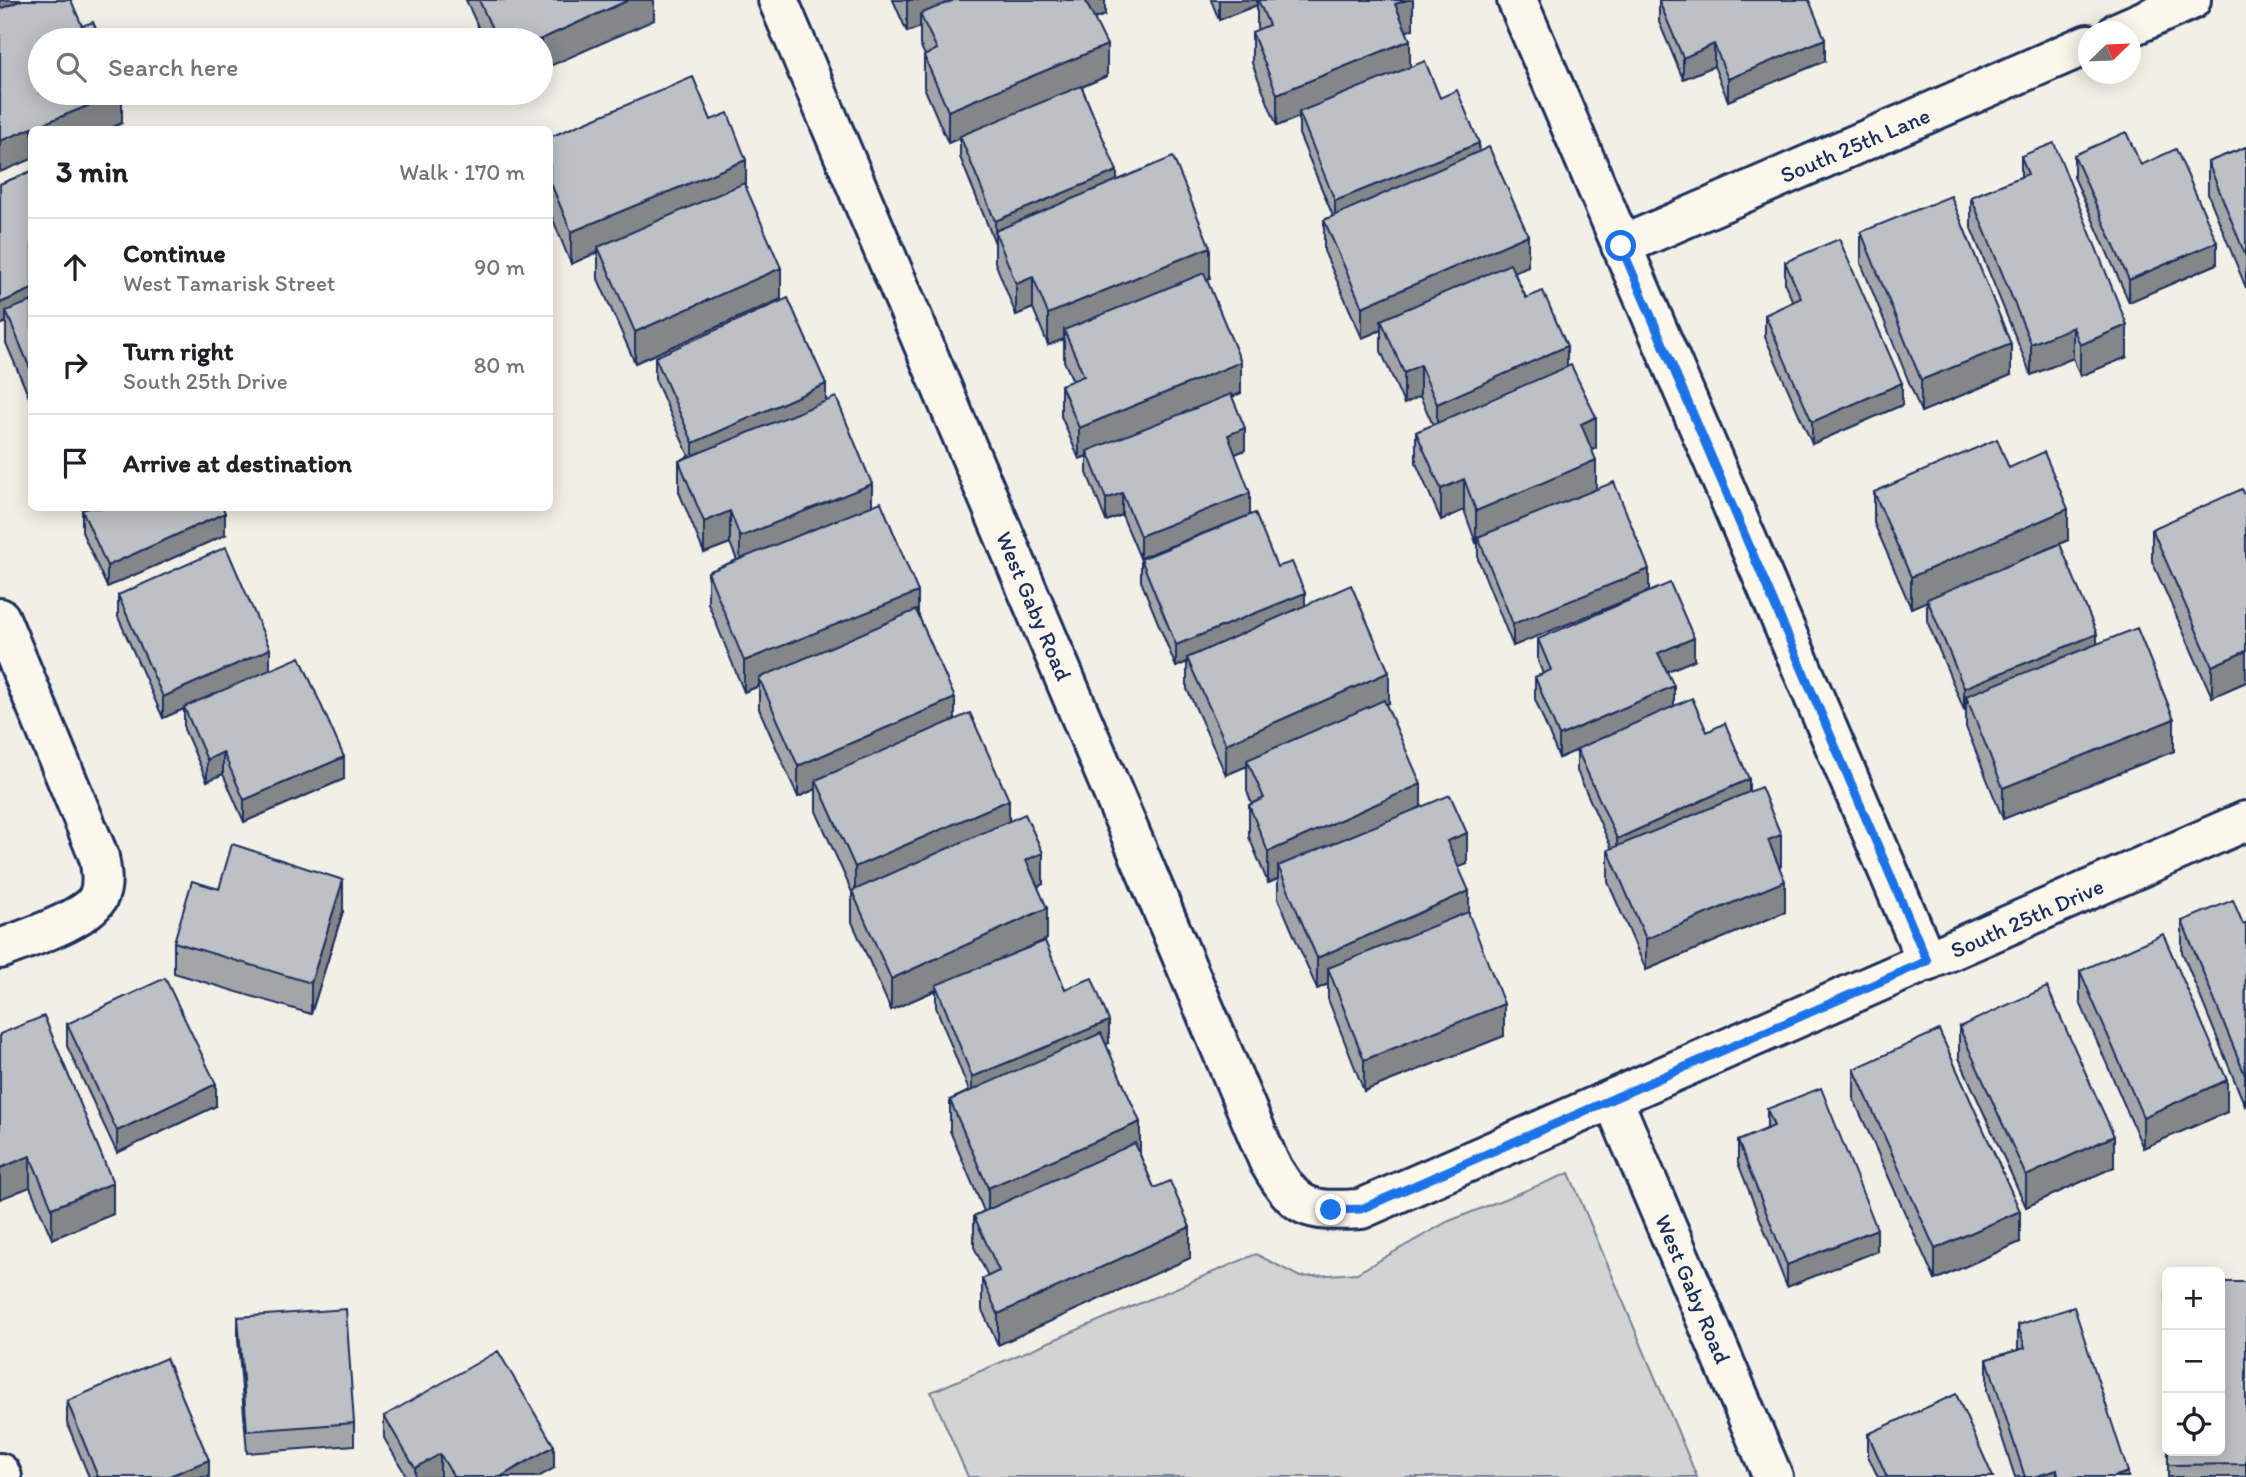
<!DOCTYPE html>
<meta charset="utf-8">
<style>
:root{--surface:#fff;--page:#f2f2f2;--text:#202124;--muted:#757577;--line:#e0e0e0}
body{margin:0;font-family:Itim,sans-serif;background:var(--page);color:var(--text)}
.controls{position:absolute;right:21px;bottom:21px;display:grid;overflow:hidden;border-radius:10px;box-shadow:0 4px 18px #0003}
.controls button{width:63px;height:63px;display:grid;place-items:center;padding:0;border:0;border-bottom:2px solid var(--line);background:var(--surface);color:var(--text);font:35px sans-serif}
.compass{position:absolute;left:2078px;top:21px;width:63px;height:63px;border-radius:50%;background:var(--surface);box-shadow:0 4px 18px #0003;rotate:67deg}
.stop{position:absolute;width:21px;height:21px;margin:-16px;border:5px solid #1a73e8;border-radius:50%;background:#fff}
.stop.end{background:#1a73e8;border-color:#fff;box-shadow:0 2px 7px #0008}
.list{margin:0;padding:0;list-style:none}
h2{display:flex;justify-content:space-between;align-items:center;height:91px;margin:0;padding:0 28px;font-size:30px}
h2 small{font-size:23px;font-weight:400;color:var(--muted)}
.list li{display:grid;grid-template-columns:46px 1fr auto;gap:21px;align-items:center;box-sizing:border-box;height:98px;padding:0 28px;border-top:2px solid var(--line)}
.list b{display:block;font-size:26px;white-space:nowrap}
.list p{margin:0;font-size:23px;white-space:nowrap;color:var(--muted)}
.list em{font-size:23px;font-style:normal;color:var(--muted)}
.icon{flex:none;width:38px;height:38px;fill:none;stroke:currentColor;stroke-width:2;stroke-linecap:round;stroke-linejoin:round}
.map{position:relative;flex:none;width:2246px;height:1477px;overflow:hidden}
.search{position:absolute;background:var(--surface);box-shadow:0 4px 18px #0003;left:28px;top:28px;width:525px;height:77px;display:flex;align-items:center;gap:18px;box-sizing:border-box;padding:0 24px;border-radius:38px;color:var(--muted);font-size:26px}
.panel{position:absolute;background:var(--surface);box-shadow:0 4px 18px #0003;left:28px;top:126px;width:525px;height:385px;border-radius:10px}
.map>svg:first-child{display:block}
.green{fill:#d2d3d2;stroke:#768198;stroke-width:2}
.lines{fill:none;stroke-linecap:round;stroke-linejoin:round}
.minor-casing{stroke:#1b2f5e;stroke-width:44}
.minor{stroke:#fbf7ec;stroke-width:38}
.wall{fill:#a3a5a9;stroke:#1b2f5e;stroke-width:2}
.shaded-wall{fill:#848689;stroke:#1b2f5e;stroke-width:2}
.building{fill:#bdc0c4;stroke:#1b2f5e;stroke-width:2}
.route{stroke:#1a73e8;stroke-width:9}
.labels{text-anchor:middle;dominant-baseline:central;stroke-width:5;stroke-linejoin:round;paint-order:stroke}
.street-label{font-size:23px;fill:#1b2f5e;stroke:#fbf7ec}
</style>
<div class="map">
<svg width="2246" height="1477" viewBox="0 0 2246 1477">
<rect width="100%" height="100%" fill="#f2efe6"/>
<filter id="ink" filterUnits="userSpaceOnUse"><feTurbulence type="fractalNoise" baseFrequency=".0143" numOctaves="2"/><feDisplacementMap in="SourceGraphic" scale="14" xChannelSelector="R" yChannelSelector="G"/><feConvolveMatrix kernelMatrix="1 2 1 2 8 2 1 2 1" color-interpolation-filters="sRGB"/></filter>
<g filter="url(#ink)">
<!-- green -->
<path class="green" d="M 1569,1173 L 1697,1477 L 968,1477 L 931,1392 L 1256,1254 L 1300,1277 L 1357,1273 L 1447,1222 Z"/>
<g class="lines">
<defs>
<path id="minor" d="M 778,0 L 1269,1162 C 1297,1210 1306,1212 1361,1209 L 2246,821
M 1517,0 L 1927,962
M 2118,32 L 2191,0
M 1621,246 L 2088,44
M 0,618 L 99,857 C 101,869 104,883 99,895 C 92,918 22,940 0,949
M 1613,1100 L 1773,1477
M 0,1473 L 2,1477"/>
</defs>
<!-- minor casing -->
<use href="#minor" class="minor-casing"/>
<!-- minor -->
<use href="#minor" class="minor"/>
</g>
<!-- wall -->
<path class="wall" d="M 466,0 L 654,0 L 654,20 L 541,40 L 484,40 Z
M 893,0 L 1105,0 L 1105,15 L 1094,19 L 1107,76 L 1082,87 L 1117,181 L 1210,278 L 1207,280 L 1241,393 L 1232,397 L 1245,450 L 1235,454 L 1140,558 L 1122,515 L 1106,521 L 1087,473 L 1087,456 L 1079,459 L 1061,416 L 1061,385 L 1073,381 L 1064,361 L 1064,339 L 1048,345 L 1033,308 L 1016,315 L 995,262 L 995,243 L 960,157 L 960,138 L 948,143 L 924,87 L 924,56 L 925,55 L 920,45 L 920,27 L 907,32 Z
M 1211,0 L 1413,0 L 1413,29 L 1406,31 L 1410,67 L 1440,98 L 1479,152 L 1528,266 L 1514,272 L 1526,298 L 1567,366 L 1596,448 L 1592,450 L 1596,489 L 1649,591 L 1513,646 L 1478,559 L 1478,542 L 1476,543 L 1464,510 L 1441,520 L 1416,463 L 1416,432 L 1433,425 L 1420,396 L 1404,404 L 1381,351 L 1381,330 L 1362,338 L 1324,251 L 1324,220 L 1333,216 L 1299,134 L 1299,117 L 1277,126 L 1252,63 L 1252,32 L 1258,30 L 1257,27 L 1257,5 L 1219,20 Z
M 1659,1 L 1825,61 L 1728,101 L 1714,66 L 1683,79 L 1659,22 Z
M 711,120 L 746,188 L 781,299 L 635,363 L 598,279 L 598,252 L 571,264 L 550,212 L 550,137 Z
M 2246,147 L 2246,288 L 2208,194 L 2208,162 Z
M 2074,155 L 2141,165 L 2217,264 L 2129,302 L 2074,177 Z
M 2021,156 L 2127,357 L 2080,376 L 2073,358 L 2031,375 L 1971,228 L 1971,197 L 2021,177 Z
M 32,171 L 32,404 L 6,343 L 6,322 L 0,325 L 0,184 Z
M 1861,232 L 2011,375 L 1921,412 L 1861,263 Z
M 1785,262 L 1902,405 L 1812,444 L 1765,337 L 1765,315 L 1793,302 L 1785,284 Z
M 655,357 L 826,401 L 918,613 L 955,719 L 1043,884 L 1038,886 L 1047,939 L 1040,942 L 1065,989 L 1109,1043 L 1106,1044 L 1139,1153 L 1154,1188 L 1190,1258 L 998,1345 L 982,1310 L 982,1279 L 988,1276 L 974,1247 L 974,1216 L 984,1211 L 950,1131 L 950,1100 L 969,1091 L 936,1007 L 936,990 L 891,1010 L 852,922 L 852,892 L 816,811 L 816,789 L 798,797 L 759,709 L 759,686 L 744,692 L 708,603 L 708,572 L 737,560 L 730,543 L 704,553 L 679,492 L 679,461 L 689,456 L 655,379 Z
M 2009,468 L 2068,540 L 2050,548 L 2097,644 L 2174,751 L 2003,819 L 1966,727 L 1966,709 L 1964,710 L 1927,621 L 1927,601 L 1911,608 L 1874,523 L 1874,492 Z
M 2246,497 L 2246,682 L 2212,697 L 2152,561 L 2152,529 Z
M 82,510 L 225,535 L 107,587 L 82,532 Z
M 1141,559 L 1277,567 L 1305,606 L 1389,703 L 1386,704 L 1421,807 L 1467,864 L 1458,867 L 1469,916 L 1504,1036 L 1364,1091 L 1328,999 L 1328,984 L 1317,989 L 1278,898 L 1278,879 L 1268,883 L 1249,837 L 1249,805 L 1252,804 L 1247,791 L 1247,766 L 1226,775 L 1187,689 L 1187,662 L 1176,667 L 1141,581 Z
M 118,595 L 270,669 L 344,779 L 244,822 L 223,774 L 207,781 L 184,729 L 184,709 L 163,718 L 118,617 Z
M 1538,639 L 1694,660 L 1667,671 L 1674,706 L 1707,732 L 1749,791 L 1781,866 L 1779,867 L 1785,912 L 1646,970 L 1608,882 L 1608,850 L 1612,849 L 1577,771 L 1577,750 L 1559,758 L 1535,699 L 1535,677 L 1543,674 L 1538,661 Z
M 219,889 L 343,911 L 311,1014 L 174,973 L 174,942 Z
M 2182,921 L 2243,924 L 2246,923 L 2245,1106 L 2182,952 Z
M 2080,971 L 2227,1112 L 2143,1148 L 2080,1002 Z
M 67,1024 L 216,1106 L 117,1153 L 67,1046 Z
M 1959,1027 L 2114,1167 L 2026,1207 L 1959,1058 Z
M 0,1034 L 113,1214 L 52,1239 L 30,1187 Z
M 1854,1069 L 2020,1242 L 1935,1280 L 1854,1100 Z
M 1767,1109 L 1877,1251 L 1787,1287 L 1738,1163 L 1738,1141 L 1767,1129 Z
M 2246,1282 L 2246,1477 L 2168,1477 L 2168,1451 Z
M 238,1317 L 354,1423 L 354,1445 L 247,1453 L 238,1339 Z
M 2018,1325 L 2128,1477 L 2015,1477 L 1987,1391 L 1987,1359 L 2018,1350 Z
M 67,1401 L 209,1477 L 89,1477 L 67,1423 Z
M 384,1416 L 554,1468 L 538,1477 L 441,1477 L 440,1476 L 439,1477 L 407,1477 L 384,1438 Z
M 1868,1434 L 1993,1477 L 1878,1477 L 1868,1456 Z"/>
<!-- shaded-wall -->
<path class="shaded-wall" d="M 0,0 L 39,0 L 0,19 Z
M 629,0 L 654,0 L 654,20 L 541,70 L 541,40 L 539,40 Z
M 910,0 L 980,0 L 920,14 L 920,27 L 907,32 L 907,1 Z
M 1081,0 L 1105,0 L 1105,15 L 1081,23 Z
M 1219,0 L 1257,0 L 1257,5 L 1219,20 Z
M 1407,0 L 1413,0 L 1413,29 L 1395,36 L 1395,4 Z
M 1825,39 L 1825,61 L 1728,101 L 1728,79 Z
M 1410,40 L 1410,71 L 1299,112 L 1299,117 L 1277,126 L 1277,94 Z
M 1714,44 L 1714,66 L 1683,79 L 1683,58 Z
M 1107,45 L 1107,76 L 960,138 L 960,136 L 960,138 L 948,143 L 948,111 Z
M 120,93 L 122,93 L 122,123 L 106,130 L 32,130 L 32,159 L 0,172 L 0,141 Z
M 1479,143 L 1479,165 L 1335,223 L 1335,201 Z
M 746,160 L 746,191 L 598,247 L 598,252 L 571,264 L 571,232 Z
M 1117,171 L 1117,193 L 995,231 L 995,243 L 995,221 Z
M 1528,235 L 1528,266 L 1385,328 L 1381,320 L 1381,330 L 1362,338 L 1362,307 Z
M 2217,242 L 2217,264 L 2129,302 L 2129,280 Z
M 1210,247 L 1210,278 L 1068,337 L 1064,330 L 1064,339 L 1048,345 L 1048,314 Z
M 781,268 L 781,299 L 635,363 L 635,332 Z
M 1033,277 L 1033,308 L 1016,315 L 1016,284 Z
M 32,289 L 32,311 L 6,311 L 6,322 L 0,325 L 0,303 Z
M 2127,325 L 2127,357 L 2080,376 L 2080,345 Z
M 2073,327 L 2073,358 L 2031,375 L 2031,344 Z
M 2011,344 L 2011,375 L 1921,412 L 1921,380 Z
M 1567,346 L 1567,377 L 1437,435 L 1437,404 Z
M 1241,362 L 1241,393 L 1089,455 L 1087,451 L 1087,456 L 1079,459 L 1079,428 Z
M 1420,365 L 1420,396 L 1404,404 L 1404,373 Z
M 1902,383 L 1902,405 L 1812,444 L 1812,422 Z
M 826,384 L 826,406 L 693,465 L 693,443 Z
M 1596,417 L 1596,448 L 1581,456 L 1581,424 Z
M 1245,428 L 1245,450 L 1228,457 L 1228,435 Z
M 1596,460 L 1596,491 L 1478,537 L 1478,542 L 1476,543 L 1476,511 Z
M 1464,479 L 1464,510 L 1441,520 L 1441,489 Z
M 872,484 L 872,515 L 740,568 L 740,537 Z
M 1122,493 L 1122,515 L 1106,521 L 1106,499 Z
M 1250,493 L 1250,515 L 1140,558 L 1140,536 Z
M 2068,509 L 2068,540 L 1911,608 L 1911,577 Z
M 730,511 L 730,543 L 704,553 L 704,522 Z
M 225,513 L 225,535 L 107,587 L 107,566 Z
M 1649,569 L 1649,591 L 1513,646 L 1513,624 Z
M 918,592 L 918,623 L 759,678 L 759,686 L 744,692 L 744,661 Z
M 1305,593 L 1305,614 L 1187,658 L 1187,662 L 1176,667 L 1176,645 Z
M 2097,634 L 2097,655 L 1966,696 L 1966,709 L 1964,710 L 1964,688 Z
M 1694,638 L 1694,660 L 1658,675 L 1658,653 Z
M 270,649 L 270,671 L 163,718 L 163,697 Z
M 2246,651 L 2246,682 L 2212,697 L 2212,666 Z
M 1389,672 L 1389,703 L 1249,765 L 1247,760 L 1247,766 L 1226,775 L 1226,744 Z
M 1674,686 L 1674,708 L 1559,758 L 1559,736 Z
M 955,698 L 955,729 L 816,780 L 816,789 L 798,797 L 798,766 Z
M 2174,719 L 2174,751 L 2003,819 L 2003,788 Z
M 223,752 L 223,774 L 207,781 L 207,760 Z
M 344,757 L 344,779 L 244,822 L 244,800 Z
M 1749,779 L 1749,801 L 1617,861 L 1617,839 Z
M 1421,784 L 1421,816 L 1278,866 L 1278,879 L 1268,883 L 1268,852 Z
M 1009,800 L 1009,831 L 855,898 L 855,867 Z
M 1467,833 L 1467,864 L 1447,872 L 1447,841 Z
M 1781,835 L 1781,866 L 1768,872 L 1768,840 Z
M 1043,853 L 1043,884 L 1026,891 L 1026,860 Z
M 343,880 L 343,911 L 311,1014 L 311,983 Z
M 1785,881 L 1785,912 L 1646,970 L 1646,939 Z
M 1469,891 L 1469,923 L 1328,968 L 1328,984 L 1317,989 L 1317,958 Z
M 1047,908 L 1047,939 L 937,989 L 936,985 L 936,990 L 891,1010 L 891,979 Z
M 1504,1004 L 1504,1036 L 1364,1091 L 1364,1060 Z
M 1109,1021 L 1109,1043 L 972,1099 L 972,1077 Z
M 2246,1074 L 2246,1105 L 2245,1106 L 2245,1075 Z
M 2227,1080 L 2227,1112 L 2143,1148 L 2143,1117 Z
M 216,1084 L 216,1106 L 117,1153 L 117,1131 Z
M 1140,1122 L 1140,1153 L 988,1220 L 988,1188 Z
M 2114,1136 L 2114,1167 L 2026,1207 L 2026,1176 Z
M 30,1156 L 30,1187 L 0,1199 L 0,1168 Z
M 113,1183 L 113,1214 L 52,1239 L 52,1208 Z
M 2020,1211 L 2020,1242 L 1935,1280 L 1935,1249 Z
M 1190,1227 L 1190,1258 L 998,1345 L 998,1314 Z
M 1877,1229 L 1877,1251 L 1787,1287 L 1787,1265 Z
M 554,1446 L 554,1468 L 538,1477 L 500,1477 Z
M 440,1454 L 440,1476 L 439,1477 L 415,1477 L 415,1468 Z
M 209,1460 L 209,1477 L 167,1477 Z
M 2057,1470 L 2057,1477 L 2033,1477 Z
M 2128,1472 L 2128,1477 L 2113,1477 Z"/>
<!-- building -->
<path class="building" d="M 22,0 L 71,0 L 82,26 L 93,22 L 101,40 L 40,40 L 40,93 L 120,93 L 0,141 L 0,9 Z
M 479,0 L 629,0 L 539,40 L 497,40 Z
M 954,0 L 1085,0 L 1107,45 L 948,111 L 924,56 L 937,49 L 920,14 Z
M 1258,0 L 1407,0 L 1395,4 L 1410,40 L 1277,94 L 1252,32 L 1269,25 Z
M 1660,0 L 1809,0 L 1825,39 L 1728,79 L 1714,44 L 1683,58 L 1659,1 Z
M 1425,61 L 1440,98 L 1457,90 L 1479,143 L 1335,201 L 1299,112 Z
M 693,77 L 711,120 L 728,113 L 746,160 L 571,232 L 550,181 L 550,137 Z
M 1081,86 L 1117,171 L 995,221 L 960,136 Z
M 2126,132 L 2141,165 L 2176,149 L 2217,242 L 2129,280 L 2074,155 Z
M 2054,143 L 2127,325 L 2080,345 L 2073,327 L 2031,344 L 1971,197 L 2028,174 L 2021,156 Z
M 1489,147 L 1528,235 L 1362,307 L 1324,220 Z
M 2246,147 L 2246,257 L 2208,162 Z
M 1173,157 L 1210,247 L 1048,314 L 1033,277 L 1016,284 L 995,231 Z
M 32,171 L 32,289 L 0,303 L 0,184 Z
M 744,183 L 781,268 L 635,332 L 598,247 Z
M 1951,196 L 2011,344 L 1921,380 L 1861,232 Z
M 1839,239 L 1902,383 L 1812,422 L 1765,315 L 1801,298 L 1785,262 Z
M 1510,264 L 1526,298 L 1543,291 L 1567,346 L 1437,404 L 1420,365 L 1404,373 L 1381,320 Z
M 1204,273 L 1241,362 L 1079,428 L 1061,385 L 1084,376 L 1064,330 Z
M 788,298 L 826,384 L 693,443 L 655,357 Z
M 32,301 L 32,373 L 6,311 Z
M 1571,365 L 1596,417 L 1581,424 L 1596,460 L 1476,511 L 1464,479 L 1441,489 L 1416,432 Z
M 1231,394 L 1245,428 L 1228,435 L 1250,493 L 1140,536 L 1122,493 L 1106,499 L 1087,451 Z
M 836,397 L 872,484 L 740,537 L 730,511 L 704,522 L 679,461 Z
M 1997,439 L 2009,468 L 2044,452 L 2068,509 L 1911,577 L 1874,492 Z
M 1614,482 L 1649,569 L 1513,624 L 1478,537 Z
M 2242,489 L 2246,497 L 2246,651 L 2212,666 L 2152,529 Z
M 881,502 L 918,592 L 744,661 L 708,572 Z
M 89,508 L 223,508 L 225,513 L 107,566 L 82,510 Z
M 1255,513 L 1277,567 L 1292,562 L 1305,593 L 1176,645 L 1141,559 Z
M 2060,544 L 2097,634 L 1964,688 L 1927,599 Z
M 226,547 L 270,649 L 163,697 L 118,595 Z
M 1670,583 L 1694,638 L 1658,653 L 1674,686 L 1559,736 L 1535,677 L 1551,670 L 1538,639 Z
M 1351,585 L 1389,672 L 1226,744 L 1187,658 Z
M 916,610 L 955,698 L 798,766 L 759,678 Z
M 2137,628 L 2174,719 L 2003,788 L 1966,696 Z
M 300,657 L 344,757 L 244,800 L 223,752 L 207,760 L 184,707 Z
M 1692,698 L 1707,732 L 1725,723 L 1749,779 L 1617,839 L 1577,749 Z
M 1384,700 L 1421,784 L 1268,852 L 1249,805 L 1264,798 L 1247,760 Z
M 970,713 L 1009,800 L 855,867 L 816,780 Z
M 1761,787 L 1781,835 L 1768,840 L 1785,881 L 1646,939 L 1608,850 Z
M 1450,795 L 1467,833 L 1447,841 L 1469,891 L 1317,958 L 1278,866 Z
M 1025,814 L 1043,853 L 1026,860 L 1047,908 L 891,979 L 852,891 Z
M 232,844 L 343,880 L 311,983 L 174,942 L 192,881 L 219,889 Z
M 2233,900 L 2243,924 L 2246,923 L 2245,1075 L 2182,921 Z
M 1468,912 L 1504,1004 L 1364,1060 L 1328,968 Z
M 2163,934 L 2227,1080 L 2143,1117 L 2080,971 Z
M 1045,941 L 1065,989 L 1092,978 L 1109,1021 L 972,1077 L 936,985 Z
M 165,978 L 216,1084 L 117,1131 L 67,1024 Z
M 2047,987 L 2114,1136 L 2026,1176 L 1959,1027 Z
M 44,1016 L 113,1183 L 52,1208 L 30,1156 L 0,1168 L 0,1034 Z
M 1939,1030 L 2020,1211 L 1935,1249 L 1854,1069 Z
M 1101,1033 L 1140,1122 L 988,1188 L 950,1100 Z
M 1821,1088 L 1877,1229 L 1787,1265 L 1738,1141 L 1774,1126 L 1767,1109 Z
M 1135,1143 L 1154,1188 L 1170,1181 L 1190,1227 L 998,1314 L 982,1279 L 999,1271 L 974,1216 Z
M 2220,1282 L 2246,1282 L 2246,1464 L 2168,1465 L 2168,1451 L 2220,1451 Z
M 2166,1283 L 2167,1283 L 2167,1379 Z
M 2074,1307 L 2128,1472 L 2113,1477 L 2059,1477 L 2057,1470 L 2033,1477 L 2025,1477 L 1987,1359 L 2025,1348 L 2018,1325 Z
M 346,1309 L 354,1423 L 247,1431 L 238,1317 Z
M 498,1351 L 554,1446 L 500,1477 L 454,1477 L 440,1454 L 415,1468 L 384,1416 Z
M 166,1358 L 209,1460 L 167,1477 L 98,1477 L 67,1401 Z
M 1956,1394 L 1993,1477 L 1887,1477 L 1868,1434 Z"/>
</g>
<g class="lines" filter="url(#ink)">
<!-- route -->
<path class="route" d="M 1331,1210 L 1361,1209 L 1927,961 L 1621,246"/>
</g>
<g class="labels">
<!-- street labels -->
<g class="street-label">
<text transform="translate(1855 145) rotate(-23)">South 25th Lane</text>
<text transform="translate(1034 606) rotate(67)">West Gaby Road</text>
<text transform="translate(2027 918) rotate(-24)">South 25th Drive</text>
<text transform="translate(1693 1289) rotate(67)">West Gaby Road</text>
</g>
</g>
</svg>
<div class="controls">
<button>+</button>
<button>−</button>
<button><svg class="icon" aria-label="locate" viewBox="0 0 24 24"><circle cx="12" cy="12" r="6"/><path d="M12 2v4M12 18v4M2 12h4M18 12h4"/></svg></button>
</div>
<svg class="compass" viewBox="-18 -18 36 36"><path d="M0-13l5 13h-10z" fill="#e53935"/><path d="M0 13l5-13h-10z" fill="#757577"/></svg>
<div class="stop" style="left:1621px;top:246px"></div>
<div class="stop end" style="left:1331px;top:1210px"></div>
<div class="search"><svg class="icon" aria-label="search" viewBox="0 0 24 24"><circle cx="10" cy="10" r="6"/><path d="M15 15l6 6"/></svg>Search here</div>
<section class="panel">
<h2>3 min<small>Walk · 170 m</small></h2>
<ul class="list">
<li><svg class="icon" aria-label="ahead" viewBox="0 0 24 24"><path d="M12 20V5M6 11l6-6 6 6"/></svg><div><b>Continue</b><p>West Tamarisk Street</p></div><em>90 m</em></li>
<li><svg class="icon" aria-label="right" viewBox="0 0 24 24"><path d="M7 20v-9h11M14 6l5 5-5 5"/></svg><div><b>Turn right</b><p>South 25th Drive</p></div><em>80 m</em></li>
<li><svg class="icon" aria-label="arrive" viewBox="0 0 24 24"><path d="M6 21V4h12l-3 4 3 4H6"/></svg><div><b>Arrive at destination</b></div></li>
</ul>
</section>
</div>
